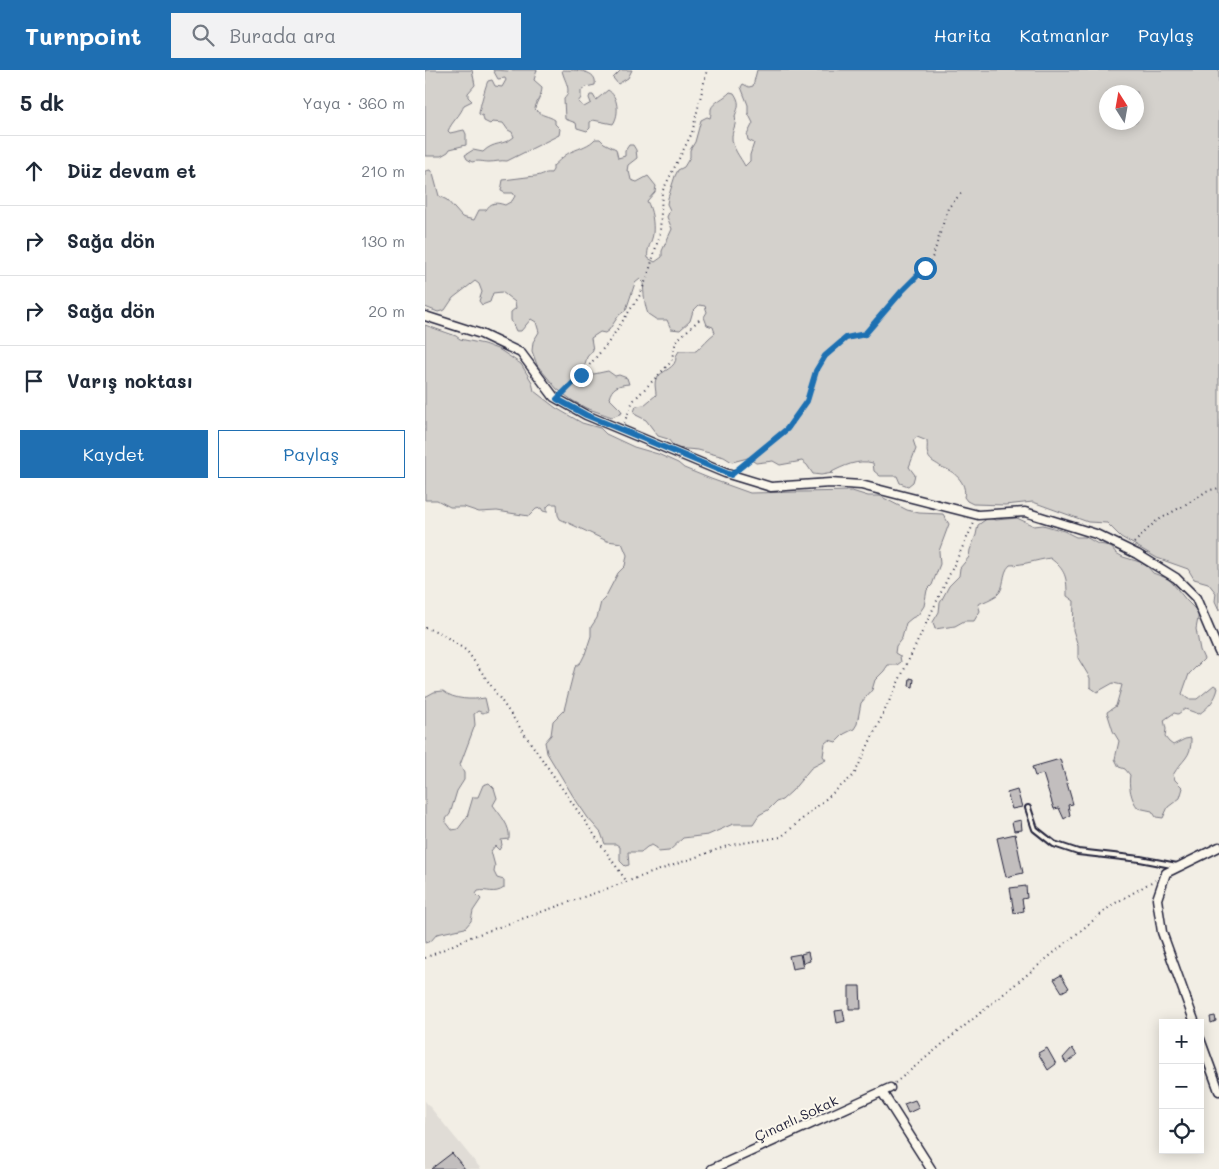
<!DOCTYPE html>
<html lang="tr">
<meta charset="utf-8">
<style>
:root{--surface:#fff;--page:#f2f2f3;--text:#1f2937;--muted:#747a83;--line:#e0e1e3;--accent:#1f6fb2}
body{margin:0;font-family:Mali,sans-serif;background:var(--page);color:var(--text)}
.controls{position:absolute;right:15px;bottom:15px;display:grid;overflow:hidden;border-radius:0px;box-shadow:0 2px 12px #0003}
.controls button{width:45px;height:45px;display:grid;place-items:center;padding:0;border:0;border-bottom:1px solid var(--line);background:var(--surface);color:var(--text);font:25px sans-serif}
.compass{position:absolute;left:674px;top:15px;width:45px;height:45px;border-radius:50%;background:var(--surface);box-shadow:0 2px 12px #0003;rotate:349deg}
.stop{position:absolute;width:15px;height:15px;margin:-11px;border:4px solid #1f6fb2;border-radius:50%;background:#fff}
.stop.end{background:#1f6fb2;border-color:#fff;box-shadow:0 1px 5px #0008}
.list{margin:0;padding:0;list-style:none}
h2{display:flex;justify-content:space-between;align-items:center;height:65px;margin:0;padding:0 20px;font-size:21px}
h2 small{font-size:16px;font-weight:400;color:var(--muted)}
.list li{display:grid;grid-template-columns:32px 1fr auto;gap:15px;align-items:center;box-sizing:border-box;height:70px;padding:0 20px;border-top:1px solid var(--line)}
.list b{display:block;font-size:19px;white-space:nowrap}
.list em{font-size:16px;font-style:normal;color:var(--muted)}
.actions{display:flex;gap:10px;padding:15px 20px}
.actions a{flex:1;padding:11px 0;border:1px solid var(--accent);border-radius:0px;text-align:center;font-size:18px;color:var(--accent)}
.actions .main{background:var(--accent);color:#fff}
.icon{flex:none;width:28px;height:28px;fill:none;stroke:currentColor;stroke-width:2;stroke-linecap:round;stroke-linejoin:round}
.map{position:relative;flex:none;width:794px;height:1099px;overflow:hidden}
header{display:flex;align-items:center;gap:30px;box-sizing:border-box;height:70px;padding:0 25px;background:var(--accent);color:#fff}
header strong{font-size:24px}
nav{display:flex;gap:28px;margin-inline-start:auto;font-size:18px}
.search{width:350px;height:45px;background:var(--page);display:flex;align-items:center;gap:12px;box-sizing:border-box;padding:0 18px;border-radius:0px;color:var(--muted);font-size:19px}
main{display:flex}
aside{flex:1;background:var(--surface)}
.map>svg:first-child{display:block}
.built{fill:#e0dcd6}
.green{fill:#d4d1cc;stroke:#7b7a84;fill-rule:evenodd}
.building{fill:#c2bebe;stroke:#22223b}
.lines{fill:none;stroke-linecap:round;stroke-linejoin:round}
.lane-casing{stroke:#22223b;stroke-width:8}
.street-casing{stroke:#22223b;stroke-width:11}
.path{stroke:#22223b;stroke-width:2;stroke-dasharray:1 4;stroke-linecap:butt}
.lane{stroke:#fbf7ec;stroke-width:4}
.street{stroke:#fbf7ec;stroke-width:8}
.route{stroke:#1f6fb2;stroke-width:6}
.labels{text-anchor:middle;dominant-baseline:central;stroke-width:4;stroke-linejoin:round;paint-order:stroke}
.street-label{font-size:14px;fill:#22223b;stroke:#fbf7ec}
</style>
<header>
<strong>Turnpoint</strong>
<div class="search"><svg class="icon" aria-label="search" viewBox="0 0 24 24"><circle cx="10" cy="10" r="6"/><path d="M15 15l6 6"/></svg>Burada ara</div>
<nav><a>Harita</a><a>Katmanlar</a><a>Paylaş</a></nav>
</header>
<main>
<aside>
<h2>5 dk<small>Yaya · 360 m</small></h2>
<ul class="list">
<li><svg class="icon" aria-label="ahead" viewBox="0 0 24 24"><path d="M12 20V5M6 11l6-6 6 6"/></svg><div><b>Düz devam et</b></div><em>210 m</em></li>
<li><svg class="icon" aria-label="right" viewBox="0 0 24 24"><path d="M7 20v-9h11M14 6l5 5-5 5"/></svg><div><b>Sağa dön</b></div><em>130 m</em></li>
<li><svg class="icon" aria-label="right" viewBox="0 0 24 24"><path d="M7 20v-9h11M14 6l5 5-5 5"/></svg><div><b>Sağa dön</b></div><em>20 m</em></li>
<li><svg class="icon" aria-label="arrive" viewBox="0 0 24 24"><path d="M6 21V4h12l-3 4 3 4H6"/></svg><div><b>Varış noktası</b></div></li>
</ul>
<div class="actions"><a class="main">Kaydet</a><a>Paylaş</a></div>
</aside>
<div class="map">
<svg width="794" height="1099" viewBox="0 0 794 1099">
<rect width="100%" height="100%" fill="#f2eee5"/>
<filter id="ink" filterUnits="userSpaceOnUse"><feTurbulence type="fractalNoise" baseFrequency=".02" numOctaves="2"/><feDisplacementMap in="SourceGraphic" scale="10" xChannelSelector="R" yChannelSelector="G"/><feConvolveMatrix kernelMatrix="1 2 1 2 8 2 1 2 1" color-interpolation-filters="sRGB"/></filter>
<g filter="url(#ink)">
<!-- built -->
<path class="built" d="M 0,1031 L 56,1099 L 0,1099 Z"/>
<!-- green -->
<path class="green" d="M 0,0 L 47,0 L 50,15 L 43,23 L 43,27 L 47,31 L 39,35 C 36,45 27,51 23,61 L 25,63 L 39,60 L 41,64 L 41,75 L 25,79 L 23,82 L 16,86 L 0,86 Z
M 68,0 L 84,1 L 85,0 L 112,0 L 109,10 L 117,17 C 117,26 111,31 110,39 C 117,47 123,45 130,50 L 130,54 L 135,59 L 134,65 L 82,91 C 75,90 71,92 64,92 C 58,92 54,90 47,92 L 42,89 L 40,85 L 48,80 L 58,82 C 69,71 78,76 89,67 L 87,62 L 83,60 L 78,53 L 67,52 L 65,54 L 59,51 L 58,46 L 54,44 C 54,40 61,14 63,11 L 67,10 L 70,16 L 77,17 L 81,10 L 80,8 L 73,9 Z
M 137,0 C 151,0 173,0 170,15 L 161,17 L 156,21 L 156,28 L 153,32 L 159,37 L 166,33 L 164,28 L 165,25 L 168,25 L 171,30 L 183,20 C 193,26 195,44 188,54 L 168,50 L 165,52 L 165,58 L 162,61 L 152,58 L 151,53 L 140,49 L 139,29 C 148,20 139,11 137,0 Z
M 196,0 L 207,0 L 203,8 L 193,14 L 188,8 Z
M 332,0 L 794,0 L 794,540 L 790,531 L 791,523 L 783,513 L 769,509 L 763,499 L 732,488 L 696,467 L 682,453 L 663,452 L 608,432 L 580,435 L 548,434 L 542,431 L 539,427 C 543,413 528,400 516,397 C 512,393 505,392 503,385 C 501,381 503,376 502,371 L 492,367 L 488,370 L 491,379 L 484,397 L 490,405 L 488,412 L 483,416 L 475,413 L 472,406 L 455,406 L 449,401 L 448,393 C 433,389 418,396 405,403 L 408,403 L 396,405 L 388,404 L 382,395 L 377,391 L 355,395 L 348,391 L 331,393 L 323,388 L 307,392 L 299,387 L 273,380 L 250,378 L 243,369 L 233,366 L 221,350 L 211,345 L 209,342 L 211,336 L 219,335 L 231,325 C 231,320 229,314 231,309 C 236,300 252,299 251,286 L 254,281 L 271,281 C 278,275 283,268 290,263 L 288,257 L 282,255 L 279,247 L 282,242 L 280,236 L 274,235 L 268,241 L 265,251 L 255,260 L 246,259 L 242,250 L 232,250 L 223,244 C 219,234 219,223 218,212 L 215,209 L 210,213 L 201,240 L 194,245 L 184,260 L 180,263 L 175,262 L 166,268 L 168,280 L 162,287 L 158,301 L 169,304 L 183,301 L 190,306 L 194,305 L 202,308 L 204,314 C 193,315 187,317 184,328 L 196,340 L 197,343 L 187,347 L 161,338 L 148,331 L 132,319 L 112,295 L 107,281 L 108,272 L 114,262 L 111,252 L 106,249 L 96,261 L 91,261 L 86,250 L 86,242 L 91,238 L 90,232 L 77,222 L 68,223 L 65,232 L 57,235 L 54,231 L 57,222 L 54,214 L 50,211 L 28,228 L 20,240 L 13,242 L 0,237 L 0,101 L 5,100 L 8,104 L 14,126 L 22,130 L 37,147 L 49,150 L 54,140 L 61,140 C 66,132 71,132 80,135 L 87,131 L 90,126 L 88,123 L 80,123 L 76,121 L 78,110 C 89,109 99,107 110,106 C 116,106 119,102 126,103 L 128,100 L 128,96 C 133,92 141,83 148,81 C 155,78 165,75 170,69 L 175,69 L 179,73 L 191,79 L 193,88 L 200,86 L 200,81 L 204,75 L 208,75 L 211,80 L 212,88 L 203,95 L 202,101 L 204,101 L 206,110 L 212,112 L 223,106 L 231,116 L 230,122 L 222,131 C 227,140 229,153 228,164 C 227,172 221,179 223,188 L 230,192 L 237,187 L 237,181 L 247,159 L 242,147 L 245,140 L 242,134 L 243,128 L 250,106 L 253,100 L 259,97 L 265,87 L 265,80 L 270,72 L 276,50 L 282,47 L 285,48 C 286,45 286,42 286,39 C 288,32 300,28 305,22 L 309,23 C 315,32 314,36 310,46 C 312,54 308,58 307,66 C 306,77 316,88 320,96 L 325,91 L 325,85 L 329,73 L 323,70 L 322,65 L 328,53 L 323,43 L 323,35 L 316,17 L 318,14 L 324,17 L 328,16 ZM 682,22 L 712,22 L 712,52 L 682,52 Z
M 0,255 L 31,266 L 35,269 L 59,274 L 75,280 L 96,294 L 107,312 L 109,321 L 131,338 L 157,353 L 175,358 L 181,364 L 209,377 L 233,384 L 253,393 L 259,398 L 286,409 L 325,423 L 427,421 L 443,426 L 455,426 L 482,440 L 494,443 L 518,444 L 524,454 L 514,481 L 515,494 L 507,515 L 502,520 L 499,536 L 493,545 L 487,548 L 481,553 L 477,568 L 471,576 L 470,583 L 475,586 L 476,592 L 472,595 L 463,595 L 459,601 L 450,610 L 447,620 L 436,633 L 432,654 L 429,659 L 419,664 L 411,672 L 404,670 L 400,673 L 398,686 L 401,690 L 386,698 L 367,721 L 357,730 L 351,732 L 343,740 L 334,745 L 328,754 L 308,754 L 283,765 L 258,768 L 244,781 L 233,782 L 232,778 L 227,775 L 222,777 L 216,782 L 203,782 L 204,795 L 200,796 L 195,791 L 195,777 L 191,774 L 180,774 L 176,763 L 163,748 L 148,726 L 122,683 L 120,672 L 126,665 L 128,651 L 139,640 L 150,597 L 156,592 L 160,584 L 166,566 L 166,557 L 172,548 L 176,532 L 180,528 L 193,503 L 200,496 L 202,485 L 197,473 L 182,471 L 135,449 L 133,445 L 132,434 L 125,434 L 122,437 L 122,442 L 118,441 L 116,438 L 111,439 L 104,446 L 72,441 L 54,442 L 39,437 L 25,437 L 12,430 L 0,430 Z
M 563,448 L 571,450 L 592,448 L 609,456 L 618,455 L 639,461 L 651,467 L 661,467 L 673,474 L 680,475 L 687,478 L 691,483 L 698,487 L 715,492 L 723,497 L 728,503 L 744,509 L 762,531 L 774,543 L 771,559 L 775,580 L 779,589 L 764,604 L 757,624 L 763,629 L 772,629 L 789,615 L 793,618 C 791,629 783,638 774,644 L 760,639 L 753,644 L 749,643 L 739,650 L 741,659 L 740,667 L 744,672 L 748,675 L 760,669 L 766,668 C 767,688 757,689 748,705 L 750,710 L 758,718 L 755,728 L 743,737 L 738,748 L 731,747 L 727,741 L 713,738 C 706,730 703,715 705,705 L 700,699 L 694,697 L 690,689 L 694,671 L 688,661 L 682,642 L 691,636 L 697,615 L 688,613 L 672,622 L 665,617 L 665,608 L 653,588 L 653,576 L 648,560 L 649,531 L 642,526 C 642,508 641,500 625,488 C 611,490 599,495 585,495 C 576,503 581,518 572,525 C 566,529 559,532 553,534 L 555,541 L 549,551 L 539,551 L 530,556 L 510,559 L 508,552 L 514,542 L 515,533 L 524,516 L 534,506 L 535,498 L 544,487 L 545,480 L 551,465 L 553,455 Z
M 18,621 C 29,630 47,630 60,628 L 63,641 L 58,643 L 53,641 L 49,644 L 50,655 L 35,695 L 39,703 L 39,710 L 32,721 L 25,744 L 21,749 L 21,752 L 27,760 L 33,759 L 42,747 L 48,727 L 53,727 L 58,715 L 64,713 L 69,718 L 72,728 L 68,735 C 75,745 86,756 84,769 L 76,770 L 77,775 L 74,780 L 70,776 L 66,781 L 70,796 L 69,802 L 72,808 L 79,810 L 79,818 C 69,825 62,819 53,821 L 51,824 L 56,829 L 48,841 L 46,851 L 40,858 L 12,864 L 6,871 L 0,873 L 0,627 L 9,622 Z"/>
<!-- building -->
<path class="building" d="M 485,608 L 489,609 L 488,617 L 484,616 Z
M 635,689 L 648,734 L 643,735 L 645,745 L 639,749 L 634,738 L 629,739 L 618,704 L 610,706 L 607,697 Z
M 592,720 L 597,737 L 587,739 L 582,723 Z
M 596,750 L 597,760 L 589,761 L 587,752 Z
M 590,764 L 598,803 L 581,807 L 572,768 Z
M 601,816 L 602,828 L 597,829 L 599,841 L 589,843 L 585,818 Z
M 383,882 L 385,891 L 378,893 L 376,884 Z
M 375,884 L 378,897 L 367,899 L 364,886 Z
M 636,905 L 644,918 L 637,922 L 629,909 Z
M 424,916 L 435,916 L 436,939 L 424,939 Z
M 418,940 L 420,951 L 412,953 L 410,941 Z
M 790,946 L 791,951 L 786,953 L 785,947 Z
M 622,978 L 631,994 L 623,1000 L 613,983 Z
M 647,978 L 652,985 L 641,993 L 638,988 Z
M 490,1030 L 494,1038 L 483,1043 L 479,1034 Z
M 27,1083 L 40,1099 L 6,1099 Z"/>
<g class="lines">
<defs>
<path id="lane" d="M 603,738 L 610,759 L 629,774 L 653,782 L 715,789 L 752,796"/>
<path id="street" d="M 0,246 L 56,264 L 96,283 L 129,327 L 161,345 L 300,403 L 346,417 L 405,413 L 436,415 L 553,445 L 600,442 L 671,464 L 712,484 L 751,508 L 771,528 L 794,582
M 770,953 L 737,862 L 732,829 L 741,803 L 794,777
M 775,969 L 794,1021
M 457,1022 L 506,1099
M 287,1099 L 465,1018"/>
</defs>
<!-- lane casing -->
<use href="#lane" class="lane-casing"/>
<!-- street casing -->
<use href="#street" class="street-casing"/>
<!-- path -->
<path class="path" d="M 137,324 L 156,305 L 183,273 L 215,225 L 223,205 L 235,163 L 237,122 L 267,63 L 282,0
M 199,353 L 208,331 L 246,292 L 251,271 L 276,248
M 314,399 L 363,359 L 382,331 L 391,301 L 401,286 L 421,268 L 440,264 L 477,221 L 500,198 L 508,186 L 523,138 L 538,121
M 709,473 L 730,452 L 775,426 L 781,421 L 794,418
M 0,558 L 14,562 L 42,581 L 202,812
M 0,888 L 43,868 L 305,775 L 356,767 L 429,705 L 549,453
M 470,1013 L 687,835 L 730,810"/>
<!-- lane -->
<use href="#lane" class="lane"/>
<!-- street -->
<use href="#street" class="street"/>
</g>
</g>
<g class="lines" filter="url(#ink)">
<!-- route -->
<path class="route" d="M 156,305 L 132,329 L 161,345 L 306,405 L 362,359 L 382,331 L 391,301 L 400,286 L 421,268 L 440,264 L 477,221 L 500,198"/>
</g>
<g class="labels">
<!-- street labels -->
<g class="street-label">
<text transform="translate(371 1048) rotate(-25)">Çınarlı Sokak</text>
</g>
</g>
</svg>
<div class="controls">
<button>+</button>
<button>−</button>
<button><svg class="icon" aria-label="locate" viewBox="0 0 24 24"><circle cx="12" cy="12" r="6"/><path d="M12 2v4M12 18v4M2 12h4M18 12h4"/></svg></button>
</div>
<svg class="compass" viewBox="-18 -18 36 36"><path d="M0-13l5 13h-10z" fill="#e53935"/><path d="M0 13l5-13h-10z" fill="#747a83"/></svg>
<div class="stop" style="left:500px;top:198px"></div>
<div class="stop end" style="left:156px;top:305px"></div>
</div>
</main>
